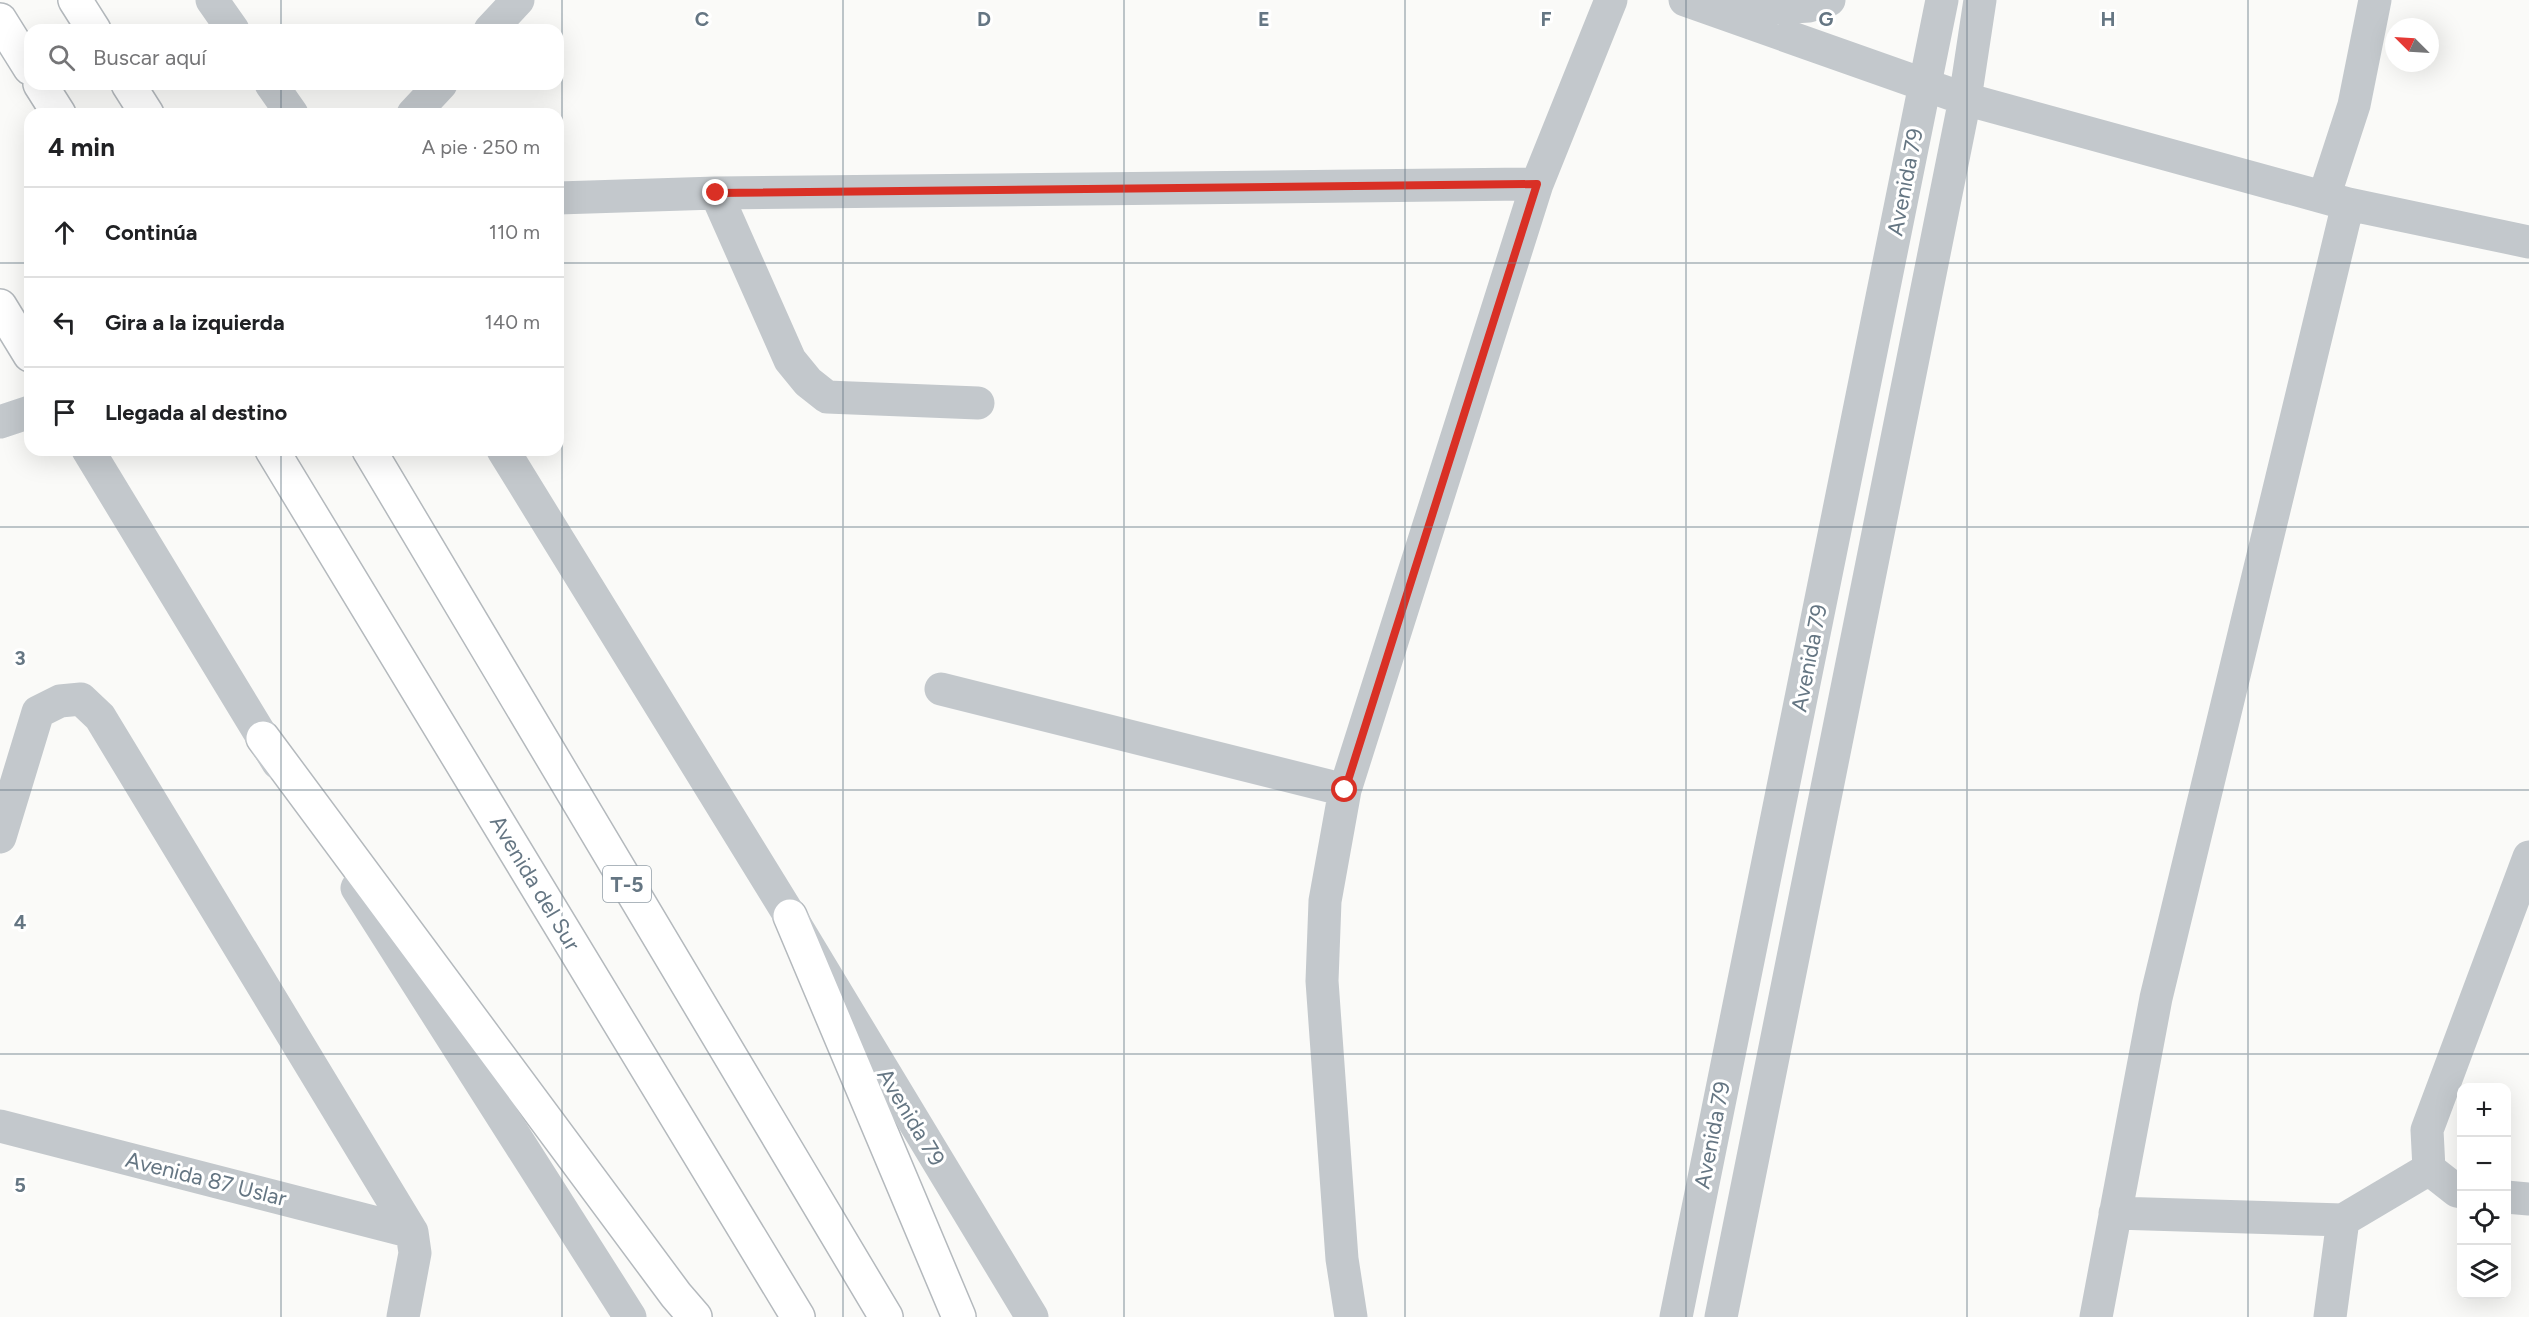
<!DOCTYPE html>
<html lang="es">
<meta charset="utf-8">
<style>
:root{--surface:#fff;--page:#f2f2f2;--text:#202124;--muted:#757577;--line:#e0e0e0}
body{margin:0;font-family:Figtree,sans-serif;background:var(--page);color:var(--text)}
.controls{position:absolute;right:18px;bottom:18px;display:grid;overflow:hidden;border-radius:12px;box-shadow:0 6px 24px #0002}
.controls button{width:54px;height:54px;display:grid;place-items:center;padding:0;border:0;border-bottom:2px solid var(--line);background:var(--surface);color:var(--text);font:30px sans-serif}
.compass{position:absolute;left:2385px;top:18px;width:54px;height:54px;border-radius:50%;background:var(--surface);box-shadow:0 6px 24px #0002;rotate:294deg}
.stop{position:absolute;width:18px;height:18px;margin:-14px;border:4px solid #d93025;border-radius:50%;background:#fff}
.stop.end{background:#d93025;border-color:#fff;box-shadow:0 2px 6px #0008}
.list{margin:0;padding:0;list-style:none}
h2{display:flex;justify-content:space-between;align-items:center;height:78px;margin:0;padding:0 24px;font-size:26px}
h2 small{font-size:20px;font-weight:400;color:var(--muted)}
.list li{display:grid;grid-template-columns:39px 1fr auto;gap:18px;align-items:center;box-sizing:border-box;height:90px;padding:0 24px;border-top:2px solid var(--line)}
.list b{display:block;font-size:22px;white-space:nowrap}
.list em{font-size:20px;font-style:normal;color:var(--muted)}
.icon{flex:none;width:33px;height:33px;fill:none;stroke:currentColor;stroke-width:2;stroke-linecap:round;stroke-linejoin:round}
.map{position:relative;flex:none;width:2529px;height:1317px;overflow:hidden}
.search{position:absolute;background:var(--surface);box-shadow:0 6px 24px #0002;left:24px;top:24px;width:540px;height:66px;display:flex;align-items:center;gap:15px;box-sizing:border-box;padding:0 21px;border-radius:18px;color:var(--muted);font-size:22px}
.panel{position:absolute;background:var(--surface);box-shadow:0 6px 24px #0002;left:24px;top:108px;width:540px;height:348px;border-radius:18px}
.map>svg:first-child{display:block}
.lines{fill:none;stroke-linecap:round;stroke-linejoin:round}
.highway-casing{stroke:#b4b9bd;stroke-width:36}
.street{stroke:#c3c8cc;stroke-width:33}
.highway{stroke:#fff;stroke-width:33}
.route{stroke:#d93025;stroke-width:8}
.grid{fill:none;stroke:#657683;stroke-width:1.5;stroke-opacity:0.55}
.labels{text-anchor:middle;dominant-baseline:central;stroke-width:6;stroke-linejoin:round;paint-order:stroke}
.shield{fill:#fff;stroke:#939fa8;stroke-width:1.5}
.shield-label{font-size:21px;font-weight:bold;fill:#657683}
.street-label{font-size:22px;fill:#657683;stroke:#fff}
.grid-label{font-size:20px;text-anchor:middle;font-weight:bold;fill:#657683;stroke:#fff;stroke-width:6;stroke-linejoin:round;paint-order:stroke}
</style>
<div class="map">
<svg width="2529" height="1317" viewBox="0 0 2529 1317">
<rect width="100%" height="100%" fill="#fafaf8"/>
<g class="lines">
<defs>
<path id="highway" d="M 75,0 L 94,30
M 0,20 L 30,68
M 40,84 L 59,114
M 128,84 L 147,114
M 0,306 L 30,355
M 272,450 L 798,1317
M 369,450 L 886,1317
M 263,738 L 676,1295 L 695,1317
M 790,916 L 959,1317"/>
</defs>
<!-- highway casing -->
<use href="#highway" class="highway-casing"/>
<!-- street -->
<path class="street" d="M 212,0 L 233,30
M 1685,0 L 1965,99 L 2348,204 L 2529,242
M 1733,11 L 1809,6 L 1829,0
M 490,30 L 518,0
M 271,84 L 292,114
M 413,114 L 441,84
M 716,193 L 790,360 L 808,382 L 827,397 L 978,403
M 2324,197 L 2354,105 L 2375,0
M 558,198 L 716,193 L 1537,184
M 0,422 L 30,412
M 88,450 L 278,763
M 503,450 L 790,916 L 1032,1317
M 941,689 L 1345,790
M 0,837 L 38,712 L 60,701 L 81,699 L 100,717 L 412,1232 L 415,1253 L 403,1317
M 357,888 L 630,1317
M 0,1126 L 412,1232
M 2429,1169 L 2427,1130 L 2529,857
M 2506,1197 L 2529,1199
M 2115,1213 L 2343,1220 L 2429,1169 L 2457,1191 L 2462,1192
M 1351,1317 L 1342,1259 L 1322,981 L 1325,901 L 1345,790 L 1537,184 L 1611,0
M 1676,1317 L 1942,0
M 1721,1317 L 1965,99 L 1980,0
M 2096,1317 L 2156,998 L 2348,204
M 2330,1317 L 2343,1220"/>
<!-- highway -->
<use href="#highway" class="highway"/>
</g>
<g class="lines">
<!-- route -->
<path class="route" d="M 716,193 L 1537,184 L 1345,790"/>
</g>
<!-- grid -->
<path class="grid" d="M 281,0 L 281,30M 562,0 L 562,1317M 843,0 L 843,1317M 1124,0 L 1124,1317M 1405,0 L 1405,1317M 1686,0 L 1686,1317M 1967,0 L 1967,1317M 2248,0 L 2248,1317M 281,84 L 281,114M 0,263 L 30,263M 558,263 L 2529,263M 281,450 L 281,1317M 0,527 L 2529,527M 0,790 L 2529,790M 0,1054 L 2529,1054"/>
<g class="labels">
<!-- shield labels -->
<rect class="shield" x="603" y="866" width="48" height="36" rx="4.5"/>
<g class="shield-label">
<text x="627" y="884">T-5</text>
</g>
<!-- street labels -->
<g class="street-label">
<text transform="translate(1905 182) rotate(-79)">Avenida 79</text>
<text transform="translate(1809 658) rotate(-79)">Avenida 79</text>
<text transform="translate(535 883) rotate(59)">Avenida del Sur</text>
<text transform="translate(911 1117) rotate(59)">Avenida 79</text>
<text transform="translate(1712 1135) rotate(-79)">Avenida 79</text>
<text transform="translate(206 1179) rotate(14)">Avenida 87 Uslar</text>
</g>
</g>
<g class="grid-label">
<text x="702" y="26">C</text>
<text x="984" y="26">D</text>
<text x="1264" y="26">E</text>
<text x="1546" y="26">F</text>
<text x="1826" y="26">G</text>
<text x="2108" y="26">H</text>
<text x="20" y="665">3</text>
<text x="20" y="929">4</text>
<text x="20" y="1192">5</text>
</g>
</svg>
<div class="controls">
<button>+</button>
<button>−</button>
<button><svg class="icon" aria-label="locate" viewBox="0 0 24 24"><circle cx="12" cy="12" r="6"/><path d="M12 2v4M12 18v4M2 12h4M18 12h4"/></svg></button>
<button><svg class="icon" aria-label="layers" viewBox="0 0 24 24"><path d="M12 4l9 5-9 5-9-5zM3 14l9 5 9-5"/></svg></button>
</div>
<svg class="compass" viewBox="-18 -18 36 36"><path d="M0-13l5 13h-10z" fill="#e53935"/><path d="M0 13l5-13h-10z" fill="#757577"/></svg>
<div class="stop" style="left:1345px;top:790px"></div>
<div class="stop end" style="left:716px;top:193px"></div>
<div class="search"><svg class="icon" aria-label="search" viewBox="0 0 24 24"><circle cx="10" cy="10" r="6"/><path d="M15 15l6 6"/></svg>Buscar aquí</div>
<section class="panel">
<h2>4 min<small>A pie · 250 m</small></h2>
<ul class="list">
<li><svg class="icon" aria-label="ahead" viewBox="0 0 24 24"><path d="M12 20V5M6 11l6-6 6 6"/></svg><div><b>Continúa</b></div><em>110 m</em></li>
<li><svg class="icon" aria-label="left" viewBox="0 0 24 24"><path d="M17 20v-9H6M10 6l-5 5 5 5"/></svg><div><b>Gira a la izquierda</b></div><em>140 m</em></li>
<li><svg class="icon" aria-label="arrive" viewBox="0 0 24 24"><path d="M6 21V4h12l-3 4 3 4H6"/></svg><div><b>Llegada al destino</b></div></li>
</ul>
</section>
</div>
